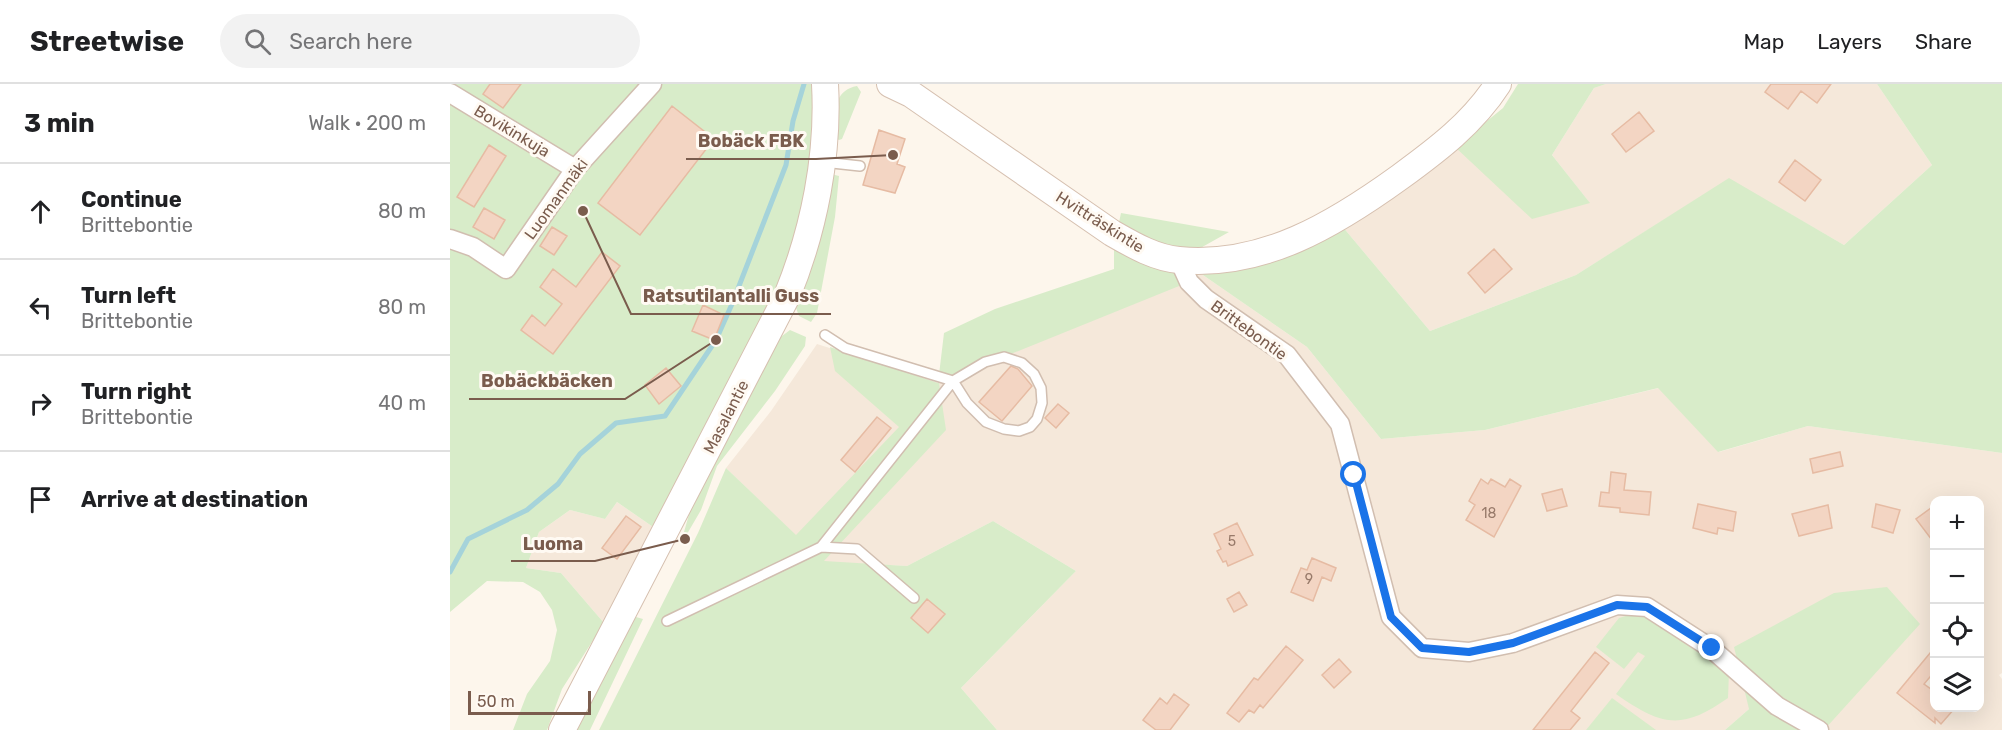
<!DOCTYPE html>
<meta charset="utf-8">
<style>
:root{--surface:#fff;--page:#f2f2f2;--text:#202124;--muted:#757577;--line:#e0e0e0}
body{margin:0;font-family:Rubik,sans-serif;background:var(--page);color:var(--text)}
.controls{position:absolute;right:18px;bottom:18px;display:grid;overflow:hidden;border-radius:12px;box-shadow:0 6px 24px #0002}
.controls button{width:54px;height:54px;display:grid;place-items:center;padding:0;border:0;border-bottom:2px solid var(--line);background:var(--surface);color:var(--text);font:30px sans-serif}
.scale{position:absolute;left:18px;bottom:15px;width:123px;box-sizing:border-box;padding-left:6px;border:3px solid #7a5c4d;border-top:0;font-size:16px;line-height:21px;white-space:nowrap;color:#7a5c4d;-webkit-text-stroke:4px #fffaf3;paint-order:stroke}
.stop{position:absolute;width:18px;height:18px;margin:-14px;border:4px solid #1a73e8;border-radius:50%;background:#fff}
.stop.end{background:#1a73e8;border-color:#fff;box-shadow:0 2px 6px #0008}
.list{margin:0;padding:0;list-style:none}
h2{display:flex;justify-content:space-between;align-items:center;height:78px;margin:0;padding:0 24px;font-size:26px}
h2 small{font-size:20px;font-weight:400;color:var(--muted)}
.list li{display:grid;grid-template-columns:39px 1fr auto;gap:18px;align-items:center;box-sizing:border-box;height:96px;padding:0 24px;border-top:2px solid var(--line)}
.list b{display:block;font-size:22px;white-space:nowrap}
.list p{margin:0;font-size:20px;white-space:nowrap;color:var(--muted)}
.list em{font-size:20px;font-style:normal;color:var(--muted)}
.icon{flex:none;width:33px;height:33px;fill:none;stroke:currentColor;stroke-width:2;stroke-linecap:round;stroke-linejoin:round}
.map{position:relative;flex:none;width:1552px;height:646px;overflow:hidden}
header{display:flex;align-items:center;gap:36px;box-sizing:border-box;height:84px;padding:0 30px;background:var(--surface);border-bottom:2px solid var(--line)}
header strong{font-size:28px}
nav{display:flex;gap:33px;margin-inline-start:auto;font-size:21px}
.search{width:420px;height:54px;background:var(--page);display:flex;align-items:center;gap:15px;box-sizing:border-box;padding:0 21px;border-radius:33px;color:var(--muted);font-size:22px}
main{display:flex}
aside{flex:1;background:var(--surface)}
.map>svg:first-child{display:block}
.residential{fill:#f5e8da;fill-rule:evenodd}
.green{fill:#d8ecc9}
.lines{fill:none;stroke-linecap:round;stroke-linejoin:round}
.stream{stroke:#a5d3da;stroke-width:5}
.building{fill:#f3d5c3;stroke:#e6bba3;stroke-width:1.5}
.lane-casing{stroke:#d1beb0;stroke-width:12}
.street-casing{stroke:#d1beb0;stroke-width:21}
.secondary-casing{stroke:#d6c0b0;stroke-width:28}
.lane{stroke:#fff;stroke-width:9}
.street{stroke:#fff;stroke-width:18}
.secondary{stroke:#fff;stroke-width:26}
.route{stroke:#1a73e8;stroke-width:8}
.labels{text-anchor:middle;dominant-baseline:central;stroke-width:6;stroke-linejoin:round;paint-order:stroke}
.number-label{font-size:14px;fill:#987a6a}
.street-label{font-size:16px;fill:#7a5c4d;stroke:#fffaf3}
.leader{fill:none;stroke:#7a5c4d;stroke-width:2}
.callout-dot{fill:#7a5c4d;stroke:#fffaf3;stroke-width:2}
.callout-label{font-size:18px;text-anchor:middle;font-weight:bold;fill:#7a5c4d;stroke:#fffaf3;stroke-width:6;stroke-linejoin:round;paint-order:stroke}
</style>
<header>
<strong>Streetwise</strong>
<div class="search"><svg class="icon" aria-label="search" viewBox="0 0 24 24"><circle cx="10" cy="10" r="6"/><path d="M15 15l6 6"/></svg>Search here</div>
<nav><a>Map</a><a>Layers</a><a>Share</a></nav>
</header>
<main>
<aside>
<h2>3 min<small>Walk · 200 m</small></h2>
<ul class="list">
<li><svg class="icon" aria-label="ahead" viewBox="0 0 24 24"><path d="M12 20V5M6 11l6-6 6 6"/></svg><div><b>Continue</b><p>Brittebontie</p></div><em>80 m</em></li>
<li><svg class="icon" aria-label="left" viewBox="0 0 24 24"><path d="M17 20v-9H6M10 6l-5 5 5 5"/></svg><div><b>Turn left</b><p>Brittebontie</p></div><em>80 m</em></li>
<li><svg class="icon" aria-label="right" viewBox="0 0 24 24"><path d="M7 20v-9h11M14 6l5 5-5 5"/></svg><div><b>Turn right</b><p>Brittebontie</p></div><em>40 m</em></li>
<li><svg class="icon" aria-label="arrive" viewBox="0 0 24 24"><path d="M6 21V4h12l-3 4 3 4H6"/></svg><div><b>Arrive at destination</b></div></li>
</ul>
</aside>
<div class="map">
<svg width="1552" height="646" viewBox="0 0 1552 646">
<rect width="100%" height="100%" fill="#fdf6ec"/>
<!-- residential -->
<path class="residential" d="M 1156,0 L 1427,0 L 1482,81 L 1394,161 L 1279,95 L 1126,191 L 980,247 L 892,142 L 1005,63 L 1139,118 L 1102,71 L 1144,4 Z
M 750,189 L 857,263 L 931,355 L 1035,346 L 1209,304 L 1269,368 L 1358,342 L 1552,369 L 1552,589 L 1549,591 L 1552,595 L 1552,646 L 1374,646 L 1299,625 L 1275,646 L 547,646 L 511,604 L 626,487 L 543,437 L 457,482 L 373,478 L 276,384 L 321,327 L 367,260 L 489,299 ZM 1484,416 L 1530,416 L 1530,624 L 1484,624 Z
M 167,418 L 206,445 L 154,539 L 111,489 L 76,484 L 89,448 L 120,426 L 155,435 Z"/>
<!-- green -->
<path class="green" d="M 0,0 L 366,0 L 362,88 L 343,178 L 206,445 L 167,418 L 155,435 L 120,426 L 89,448 L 76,484 L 111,489 L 154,539 L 112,605 L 97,646 L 63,646 L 77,610 L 100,577 L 107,546 L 102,526 L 90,508 L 73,498 L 37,497 L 0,528 Z
M 1068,0 L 1156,0 L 1144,4 L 1102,71 L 1140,119 L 1082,135 L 1005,63 L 1053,24 Z
M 1427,0 L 1552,0 L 1552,369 L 1358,342 L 1268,368 L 1208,304 L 1035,346 L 931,355 L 857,263 L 750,189 L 803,179 L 892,142 L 980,247 L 1126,191 L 1279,94 L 1394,161 L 1482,81 Z
M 407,2 L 411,8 L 392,55 L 389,56 L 385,54 C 385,33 381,7 407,2 Z
M 381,90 L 389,92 L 385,133 L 367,229 L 361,238 L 349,232 L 346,224 L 371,148 Z
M 671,129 L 779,148 L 729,176 L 739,198 L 489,299 L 496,346 L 374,477 L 457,482 L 543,437 L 626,487 L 511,604 L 547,646 L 149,646 L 248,449 L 276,384 L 346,451 L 449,343 L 385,287 L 380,263 L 488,299 L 494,249 L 545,225 L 664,185 L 664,162 Z
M 340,246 L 356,253 L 355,262 L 325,307 L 267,382 L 251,426 L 237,450 L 234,448 L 242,420 L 328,255 Z
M 1437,503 L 1470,540 L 1374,646 L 1275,646 L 1299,625 L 1284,563 L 1384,509 Z
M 1182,530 L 1191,531 L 1279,588 L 1278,614 C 1232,646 1213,643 1166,610 L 1195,572 L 1188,568 L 1174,585 L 1146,563 L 1169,534 Z
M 186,533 L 193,535 L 140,646 L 123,646 L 181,536 Z
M 1162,614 L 1206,646 L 1136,646 Z"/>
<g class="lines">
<!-- stream -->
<path class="stream" d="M 0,488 L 18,455 L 77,426 L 108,400 L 130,370 L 166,339 L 215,332 L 266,256 L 282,220 L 336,81 L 343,37 L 354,0"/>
</g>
<!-- building -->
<path class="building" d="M 40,0 L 71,0 L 53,24 L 33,10 Z
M 1321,0 L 1381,0 L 1367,19 L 1351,7 L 1338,25 L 1315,8 Z
M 222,22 L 264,55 L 190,151 L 148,119 Z
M 1189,28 L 1204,47 L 1176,68 L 1162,50 Z
M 429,46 L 455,55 L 447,80 L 455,83 L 445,109 L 413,101 Z
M 39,61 L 56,72 L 24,123 L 7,113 Z
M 1345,76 L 1371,96 L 1355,117 L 1329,98 Z
M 34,124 L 55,136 L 44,155 L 23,143 Z
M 102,143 L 117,152 L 104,171 L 90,162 Z
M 1044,165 L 1062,185 L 1035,209 L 1018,189 Z
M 152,168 L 170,182 L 103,270 L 71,246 L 82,231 L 95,242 L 112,220 L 90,203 L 103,185 L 126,203 Z
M 253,221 L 274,231 L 264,256 L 242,247 Z
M 561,282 L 568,285 L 582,302 L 552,337 L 529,318 Z
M 216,284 L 231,302 L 209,320 L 195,301 Z
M 608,320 L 619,329 L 606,344 L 595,334 Z
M 427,333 L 441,344 L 405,388 L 391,376 Z
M 1390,368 L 1393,382 L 1363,389 L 1360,375 Z
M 1161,388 L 1176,390 L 1174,406 L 1201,408 L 1199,431 L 1170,428 L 1170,424 L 1149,422 L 1151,408 L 1159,409 Z
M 1031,395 L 1038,400 L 1041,395 L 1055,403 L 1060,395 L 1071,402 L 1044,453 L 1016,436 L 1025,421 L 1019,417 Z
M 1112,405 L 1117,422 L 1097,427 L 1092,410 Z
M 1248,420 L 1286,428 L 1283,447 L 1268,444 L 1267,450 L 1243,444 Z
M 1426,420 L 1450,426 L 1443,449 L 1422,443 Z
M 1378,421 L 1382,444 L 1349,452 L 1342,430 Z
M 1485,421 L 1485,460 L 1466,435 Z
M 176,432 L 191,443 L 167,475 L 152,464 Z
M 787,439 L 803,471 L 778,482 L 776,477 L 773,478 L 767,467 L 771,465 L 764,450 Z
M 862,474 L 886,484 L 881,497 L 872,493 L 863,517 L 841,508 L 851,484 L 857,486 Z
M 789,508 L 797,521 L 784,528 L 777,515 Z
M 477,515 L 495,530 L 478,549 L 461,534 Z
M 836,562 L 853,576 L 813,624 L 810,621 L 804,629 L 799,626 L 789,638 L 777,629 L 804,594 L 808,596 Z
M 1485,563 L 1485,587 L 1474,600 L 1485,608 L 1485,624 L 1505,624 L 1491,640 L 1485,634 L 1485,639 L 1447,609 Z
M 1145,568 L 1159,579 L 1121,627 L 1130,634 L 1120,646 L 1083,646 Z
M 889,575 L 901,588 L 884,604 L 872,591 Z
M 724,610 L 739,621 L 720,646 L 706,646 L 693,636 L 710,614 L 717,620 Z"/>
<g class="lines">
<defs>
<path id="lane" d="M 373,78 L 410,82
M 371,463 L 503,297 L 535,278 L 554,273 L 572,279 L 584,290 L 591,304 L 592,319 L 587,335 L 580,343 L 569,347 L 554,345 L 536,338 L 517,319 L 503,297 L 395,264 L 375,251
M 217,537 L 371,463 L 407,465 L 464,514"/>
<path id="street" d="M 0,9 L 125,85
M 0,155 L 23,163 L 56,185 L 125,85 L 202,0
M 729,176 L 739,198 L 756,215 L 837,271 L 890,340 L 941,533 L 972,564 L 1019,568 L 1063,559 L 1167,521 L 1197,523 L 1262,565 L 1327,622 L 1369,646"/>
<path id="secondary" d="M 440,0 L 461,10 L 662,149 C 683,161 705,174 729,176 C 813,184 885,140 950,93 C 987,66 1023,39 1048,0
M 112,646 L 337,212 C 364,146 379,71 375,0"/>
</defs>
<!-- lane casing -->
<use href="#lane" class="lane-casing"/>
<!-- street casing -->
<use href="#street" class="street-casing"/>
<!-- secondary casing -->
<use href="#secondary" class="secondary-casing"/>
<!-- lane -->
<use href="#lane" class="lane"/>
<!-- street -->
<use href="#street" class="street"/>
<!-- secondary -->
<use href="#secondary" class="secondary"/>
</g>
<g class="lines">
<!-- route -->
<path class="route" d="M 904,391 L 941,533 L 972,564 L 1019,568 L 1063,559 L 1167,521 L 1197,523 L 1262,564"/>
</g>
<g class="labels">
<!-- number labels -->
<g class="number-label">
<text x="1039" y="429">18</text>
<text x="782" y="457">5</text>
<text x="859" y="495">9</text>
</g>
<!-- street labels -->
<g class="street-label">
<text transform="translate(62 47) rotate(31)">Bovikinkuja</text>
<text transform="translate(106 115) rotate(-54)">Luomanmäki</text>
<text transform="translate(650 138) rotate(32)">Hvitträskintie</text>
<text transform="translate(799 246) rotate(36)">Brittebontie</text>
<text transform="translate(276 333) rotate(-63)">Masalantie</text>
</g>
</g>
<!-- callouts -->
<path class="leader" d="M443 71L366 75H236M133 127L181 230H381M266 256L175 315H19M235 455L145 477H61"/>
<g class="callout-dot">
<circle cx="443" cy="71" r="6"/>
<circle cx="133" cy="127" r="6"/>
<circle cx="266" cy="256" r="6"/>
<circle cx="235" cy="455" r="6"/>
</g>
<g class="callout-label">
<text x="301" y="63">Bobäck FBK</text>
<text x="281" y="218">Ratsutilantalli Guss</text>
<text x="97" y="303">Bobäckbäcken</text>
<text x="103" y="466">Luoma</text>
</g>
</svg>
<div class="controls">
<button>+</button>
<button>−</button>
<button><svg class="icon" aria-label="locate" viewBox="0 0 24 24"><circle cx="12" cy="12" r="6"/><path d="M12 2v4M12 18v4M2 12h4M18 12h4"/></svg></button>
<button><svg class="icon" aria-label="layers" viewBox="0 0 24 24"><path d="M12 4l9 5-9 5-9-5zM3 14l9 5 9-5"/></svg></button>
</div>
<div class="scale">50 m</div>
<div class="stop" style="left:904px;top:391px"></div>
<div class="stop end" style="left:1262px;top:564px"></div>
</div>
</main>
